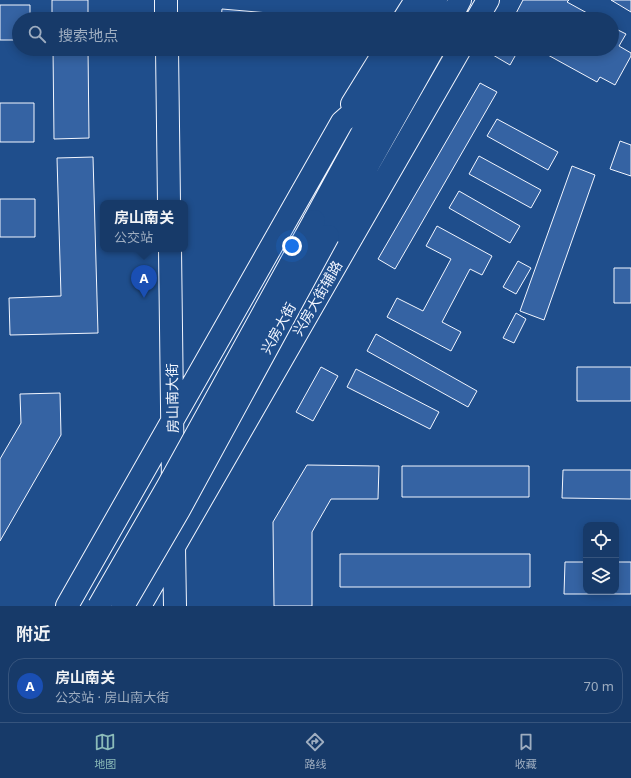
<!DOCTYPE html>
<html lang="zh">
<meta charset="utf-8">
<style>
:root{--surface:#173a69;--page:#20416f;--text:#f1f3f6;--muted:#9eadc0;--line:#36547d;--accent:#8bbbb9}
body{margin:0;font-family:"Noto Sans","Noto Sans SC",sans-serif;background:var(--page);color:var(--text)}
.controls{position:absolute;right:12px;bottom:12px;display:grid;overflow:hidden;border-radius:8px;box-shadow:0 2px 10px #0003}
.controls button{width:36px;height:36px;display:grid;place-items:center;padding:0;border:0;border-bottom:1px solid var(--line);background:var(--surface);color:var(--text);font:20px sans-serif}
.you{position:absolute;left:292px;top:246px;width:14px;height:14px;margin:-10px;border:3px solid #fff;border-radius:50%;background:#1a73e8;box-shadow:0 0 0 6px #1a73e833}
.badge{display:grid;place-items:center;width:26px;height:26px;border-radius:50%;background:var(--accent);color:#fff;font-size:13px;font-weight:700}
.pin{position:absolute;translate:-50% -33px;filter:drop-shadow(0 1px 2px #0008)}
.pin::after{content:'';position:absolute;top:21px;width:14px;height:12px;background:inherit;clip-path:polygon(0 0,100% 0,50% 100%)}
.popup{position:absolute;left:100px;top:200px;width:88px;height:52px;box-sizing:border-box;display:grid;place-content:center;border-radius:8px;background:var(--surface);filter:drop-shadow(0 1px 3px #0005);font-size:13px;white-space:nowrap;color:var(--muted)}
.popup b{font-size:15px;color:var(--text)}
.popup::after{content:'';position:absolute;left:50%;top:100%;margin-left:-8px;border:8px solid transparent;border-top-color:var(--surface)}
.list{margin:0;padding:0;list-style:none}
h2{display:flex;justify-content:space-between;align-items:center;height:52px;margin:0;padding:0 16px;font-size:17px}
h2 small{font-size:13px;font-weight:400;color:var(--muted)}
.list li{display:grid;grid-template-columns:26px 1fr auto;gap:12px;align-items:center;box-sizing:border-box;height:56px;margin:0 8px 8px;padding:0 8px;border:1px solid var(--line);border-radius:16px}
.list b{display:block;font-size:15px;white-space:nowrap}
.list p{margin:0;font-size:13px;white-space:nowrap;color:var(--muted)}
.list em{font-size:13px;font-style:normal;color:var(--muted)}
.icon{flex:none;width:22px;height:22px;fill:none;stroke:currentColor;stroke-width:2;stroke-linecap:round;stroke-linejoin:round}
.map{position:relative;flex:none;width:631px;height:606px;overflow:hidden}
.search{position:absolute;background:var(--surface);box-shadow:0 2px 10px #0003;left:12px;right:12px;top:12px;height:44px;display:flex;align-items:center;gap:10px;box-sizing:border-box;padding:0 14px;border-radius:22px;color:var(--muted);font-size:15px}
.sheet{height:116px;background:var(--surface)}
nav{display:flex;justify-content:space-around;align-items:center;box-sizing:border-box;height:56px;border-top:1px solid var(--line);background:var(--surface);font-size:11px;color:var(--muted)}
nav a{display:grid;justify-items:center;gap:2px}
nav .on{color:var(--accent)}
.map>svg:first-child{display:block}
.building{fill:#3563a3;stroke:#f2f6ff}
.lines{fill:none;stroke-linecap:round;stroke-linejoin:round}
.major-casing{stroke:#f2f6ff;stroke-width:24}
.major{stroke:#1f4e8c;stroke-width:22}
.major-bridge-casing{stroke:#f2f6ff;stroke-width:24;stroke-linecap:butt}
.major-bridge{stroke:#1f4e8c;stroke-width:22}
.labels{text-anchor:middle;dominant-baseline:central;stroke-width:3;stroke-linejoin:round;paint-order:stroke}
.street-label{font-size:14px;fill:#f2f6ff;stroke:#1f4e8c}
</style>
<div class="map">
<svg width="631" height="606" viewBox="0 0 631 606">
<rect width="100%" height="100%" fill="#1f4e8c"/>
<!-- building -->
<path class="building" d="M 52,0 L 88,0 L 88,19 L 52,19 Z
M 523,0 L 569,0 L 567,2 L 598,19 L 513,19 Z
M 611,0 L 631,0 L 631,12 Z
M 0,5 L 30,5 L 30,19 L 19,19 L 19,40 L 0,40 Z
M 222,9 L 327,18 L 221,19 Z
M 612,27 L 626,34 L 619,46 L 631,53 L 631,56 L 615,85 L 600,77 L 597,82 L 537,49 L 612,49 Z
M 53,49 L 88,49 L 89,138 L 54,139 Z
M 496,49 L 519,49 L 510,65 L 493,55 Z
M 480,83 L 497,92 L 395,269 L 378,259 Z
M 0,103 L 34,103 L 34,142 L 0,142 Z
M 497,119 L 558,152 L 548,170 L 487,136 Z
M 620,141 L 631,145 L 631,176 L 610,169 Z
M 479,156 L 541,190 L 531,208 L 469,174 Z
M 93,157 L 98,333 L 10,335 L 9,298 L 61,296 L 57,158 Z
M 572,166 L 595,175 L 544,320 L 520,311 Z
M 459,191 L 520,226 L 510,243 L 449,208 Z
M 0,199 L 35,199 L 35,237 L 0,237 Z
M 437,226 L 492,256 L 482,275 L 470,269 L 442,322 L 461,332 L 451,351 L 387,317 L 397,298 L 423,311 L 451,259 L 426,246 Z
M 518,261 L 531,268 L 516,294 L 503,287 Z
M 614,268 L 631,268 L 631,303 L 614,303 Z
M 516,313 L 526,319 L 514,343 L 503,338 Z
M 376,334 L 477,391 L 468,407 L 367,351 Z
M 321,367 L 338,376 L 313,421 L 296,412 Z
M 577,367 L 631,367 L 631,401 L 577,401 Z
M 356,369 L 439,412 L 430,429 L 347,387 Z
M 60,393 L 61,435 L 0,541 L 0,459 L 21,423 L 20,394 Z
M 307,465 L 379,466 L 378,499 L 331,499 L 312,532 L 312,606 L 274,606 L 273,522 Z
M 402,466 L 529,466 L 529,497 L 402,497 Z
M 563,470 L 631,470 L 631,499 L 562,498 Z
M 340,554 L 530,554 L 530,587 L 340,587 Z
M 565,562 L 586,562 L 586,591 L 616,591 L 616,562 L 631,562 L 631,594 L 564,594 Z"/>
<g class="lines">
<defs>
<path id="major" d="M 166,0 L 166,19
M 404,19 L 416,0
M 425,19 L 436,0
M 450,19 L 460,0
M 477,19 L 488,0
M 167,49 L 169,203
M 352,104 L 386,49
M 314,221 L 408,49
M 328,236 L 433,49
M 170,249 L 173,485
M 174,547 L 175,606
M 67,606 L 342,122 L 390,80
M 140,606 L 460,49"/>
</defs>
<!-- major casing -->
<use href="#major" class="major-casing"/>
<!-- major -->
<use href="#major" class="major"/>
<defs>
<path id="major-bridge" d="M 99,606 L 168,486 L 314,221
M 123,606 L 179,510 L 328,236"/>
</defs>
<!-- major-bridge casing -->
<use href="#major-bridge" class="major-bridge-casing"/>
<!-- major-bridge -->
<use href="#major-bridge" class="major-bridge"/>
</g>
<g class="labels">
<!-- street labels -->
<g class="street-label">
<text transform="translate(317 298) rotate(-60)">兴房大街辅路</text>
<text transform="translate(278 328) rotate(-61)">兴房大街</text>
<text transform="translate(172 398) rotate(-91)">房山南大街</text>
</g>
</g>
</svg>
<div class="controls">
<button><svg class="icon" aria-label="locate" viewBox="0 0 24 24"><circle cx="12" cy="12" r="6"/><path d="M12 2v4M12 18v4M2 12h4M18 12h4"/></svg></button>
<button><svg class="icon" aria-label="layers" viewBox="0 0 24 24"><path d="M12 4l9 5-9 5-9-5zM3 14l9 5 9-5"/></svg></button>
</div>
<div class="you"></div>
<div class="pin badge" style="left:144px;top:298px;background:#1a4fb4">A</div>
<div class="popup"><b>房山南关</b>公交站</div>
<div class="search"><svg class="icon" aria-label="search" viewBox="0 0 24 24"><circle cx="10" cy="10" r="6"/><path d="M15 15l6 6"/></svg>搜索地点</div>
</div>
<section class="sheet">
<h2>附近<small></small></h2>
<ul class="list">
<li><span class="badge" style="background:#1a4fb4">A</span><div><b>房山南关</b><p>公交站 · 房山南大街</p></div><em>70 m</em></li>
</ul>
</section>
<nav>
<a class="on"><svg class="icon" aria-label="map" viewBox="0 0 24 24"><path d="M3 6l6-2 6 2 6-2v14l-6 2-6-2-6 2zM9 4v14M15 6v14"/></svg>地图</a>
<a><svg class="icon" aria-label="directions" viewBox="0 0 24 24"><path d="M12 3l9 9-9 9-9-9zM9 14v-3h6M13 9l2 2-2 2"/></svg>路线</a>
<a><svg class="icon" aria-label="saved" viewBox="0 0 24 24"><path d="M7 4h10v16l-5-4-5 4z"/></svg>收藏</a>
</nav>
